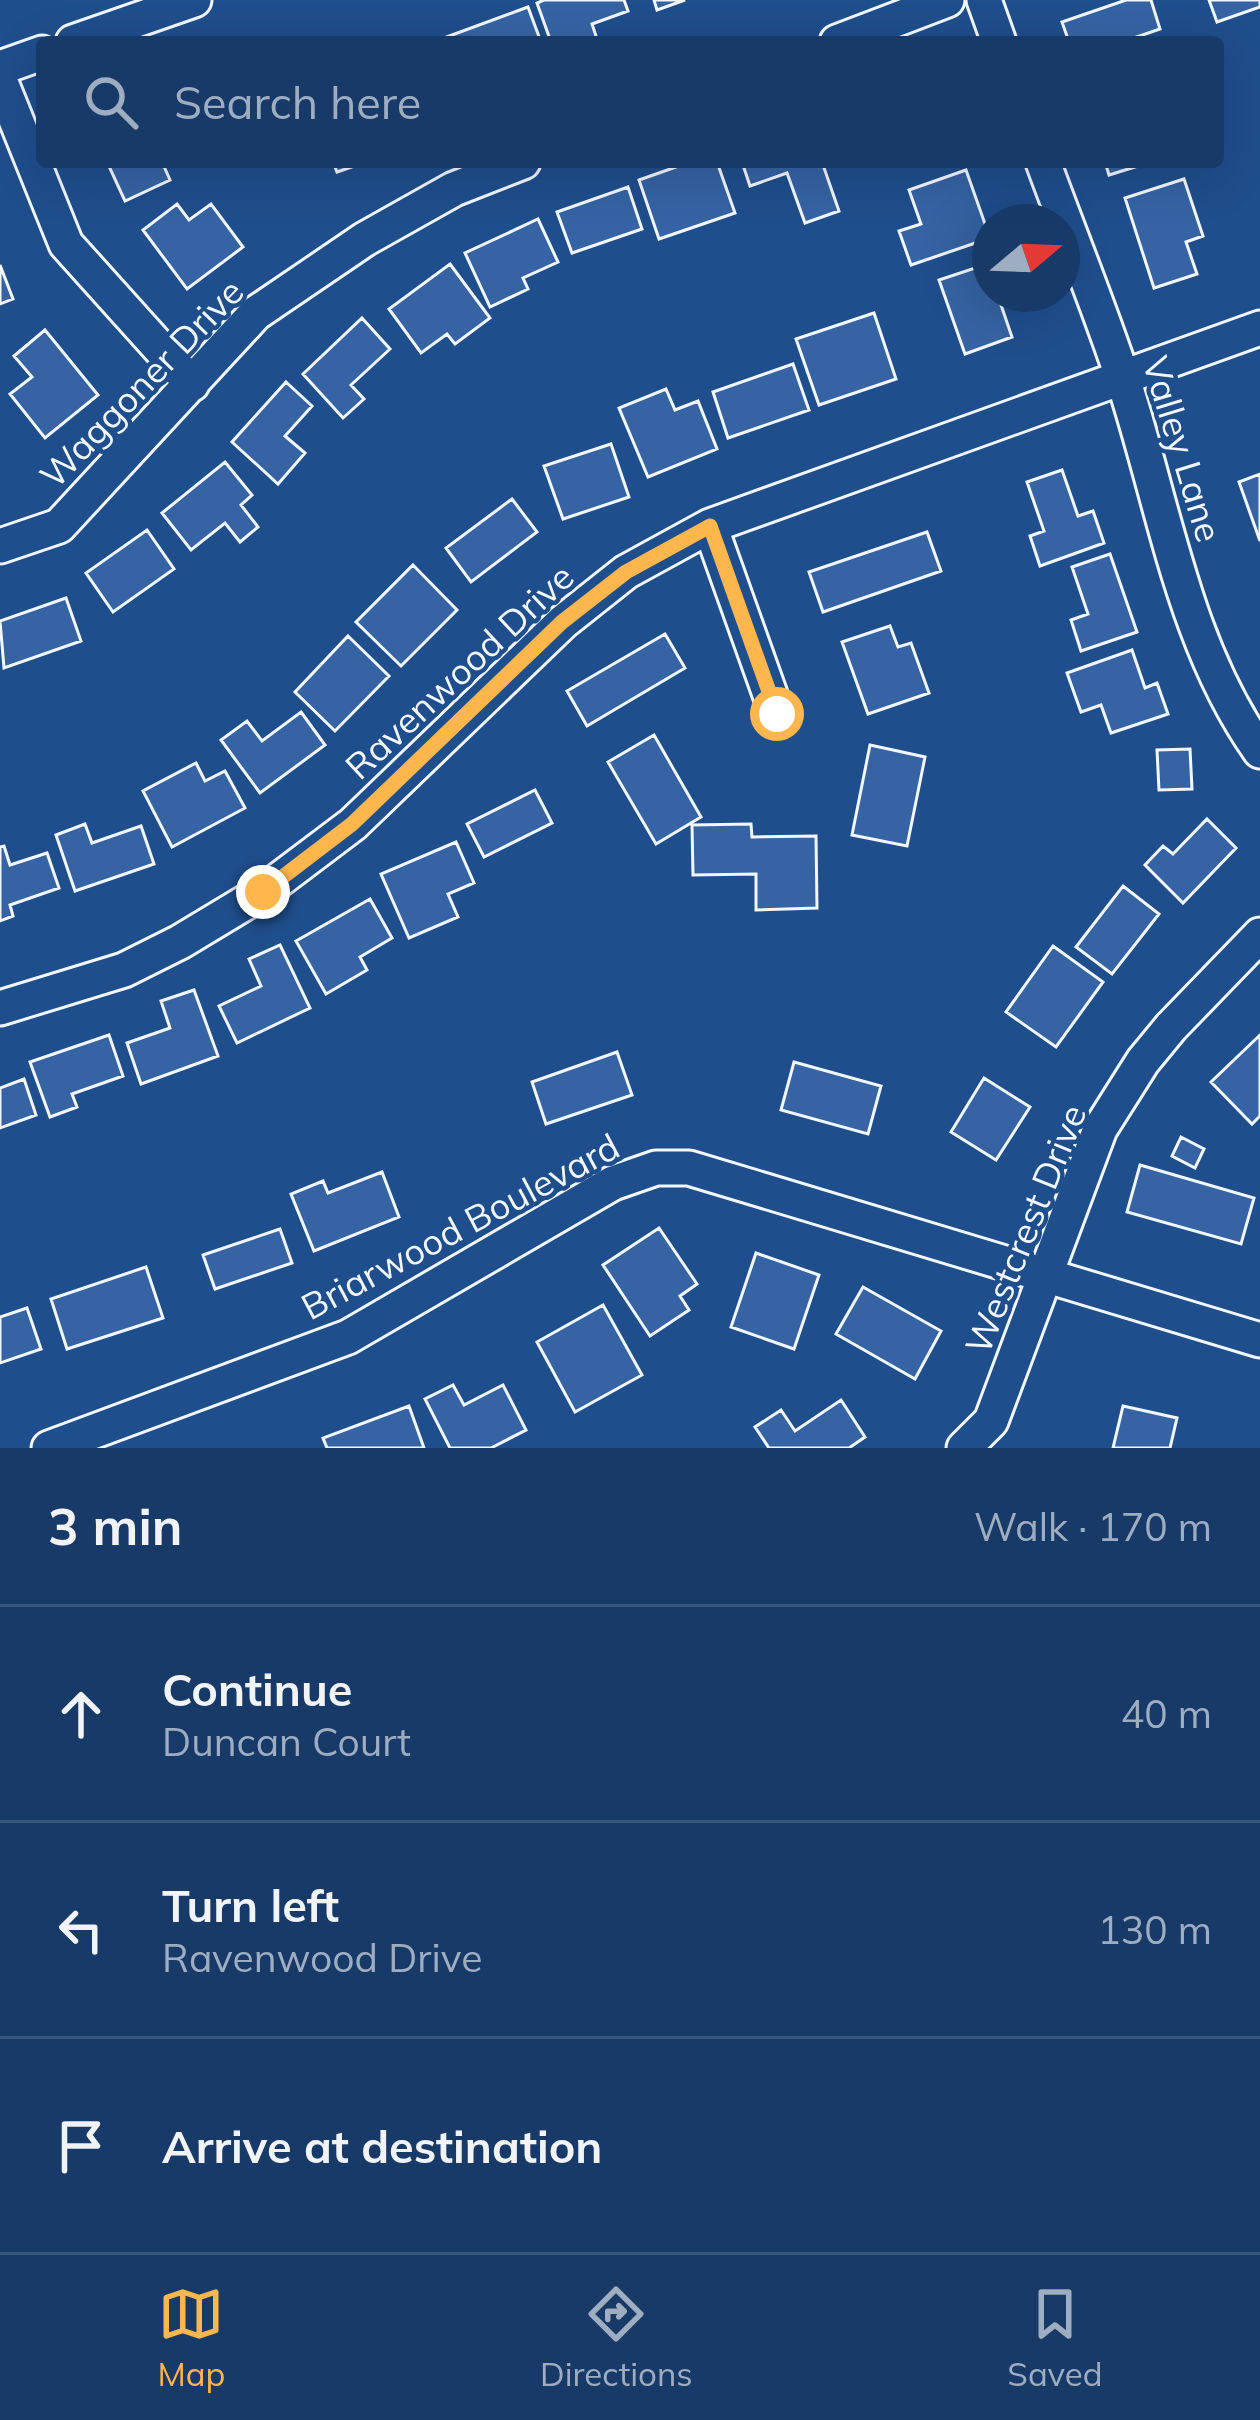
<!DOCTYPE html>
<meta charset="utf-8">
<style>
:root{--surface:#173a69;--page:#244571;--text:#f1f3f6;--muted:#9eadc0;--line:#36547d;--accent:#ffb74d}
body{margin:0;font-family:Mulish,sans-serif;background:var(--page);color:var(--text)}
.compass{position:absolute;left:972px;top:204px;width:108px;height:108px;border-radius:50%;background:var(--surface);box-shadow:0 12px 48px #0002;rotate:71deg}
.stop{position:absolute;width:36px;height:36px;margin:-27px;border:9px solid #ffb74d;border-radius:50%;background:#fff}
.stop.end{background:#ffb74d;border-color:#fff;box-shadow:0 3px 12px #0008}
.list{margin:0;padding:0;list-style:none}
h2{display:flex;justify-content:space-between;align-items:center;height:156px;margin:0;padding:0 48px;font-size:51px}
h2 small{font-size:39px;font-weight:400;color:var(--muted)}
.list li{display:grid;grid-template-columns:78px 1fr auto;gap:36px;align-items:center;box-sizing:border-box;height:216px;padding:0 48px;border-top:3px solid var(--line)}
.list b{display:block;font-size:45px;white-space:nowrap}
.list p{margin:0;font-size:39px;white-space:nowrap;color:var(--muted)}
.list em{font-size:39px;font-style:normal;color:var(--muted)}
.icon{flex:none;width:66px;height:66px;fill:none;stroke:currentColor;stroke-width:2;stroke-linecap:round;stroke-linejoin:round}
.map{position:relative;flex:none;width:1260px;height:1448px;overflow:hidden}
.search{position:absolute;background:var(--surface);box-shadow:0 12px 48px #0002;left:36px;right:36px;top:36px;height:132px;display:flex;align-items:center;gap:30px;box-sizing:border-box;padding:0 42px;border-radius:12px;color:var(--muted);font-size:45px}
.sheet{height:804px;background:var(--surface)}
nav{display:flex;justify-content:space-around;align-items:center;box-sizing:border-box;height:168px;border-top:3px solid var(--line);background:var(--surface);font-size:33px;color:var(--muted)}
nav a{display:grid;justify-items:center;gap:6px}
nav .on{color:var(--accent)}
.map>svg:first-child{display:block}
.building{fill:#3563a3;stroke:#f2f6ff;stroke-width:3}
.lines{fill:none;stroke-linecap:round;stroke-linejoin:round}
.minor-casing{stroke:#f2f6ff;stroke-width:39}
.minor{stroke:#1f4e8c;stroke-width:33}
.route{stroke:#ffb74d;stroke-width:15}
.labels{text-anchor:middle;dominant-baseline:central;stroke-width:9;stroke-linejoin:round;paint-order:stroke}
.street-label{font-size:36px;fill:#f2f6ff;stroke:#1f4e8c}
</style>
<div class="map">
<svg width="1260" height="1448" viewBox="0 0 1260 1448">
<rect width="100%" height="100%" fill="#1f4e8c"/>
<!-- building -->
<path class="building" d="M 544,0 L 624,0 L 628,11 L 592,24 L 598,42 L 551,42 L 537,3 Z
M 654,0 L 685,0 L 657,10 Z
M 1126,0 L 1151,0 L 1160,29 L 1122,42 L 1069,42 L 1062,22 Z
M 1209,0 L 1260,0 L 1260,7 L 1217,22 Z
M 528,7 L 541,42 L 433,42 Z
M 107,162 L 162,162 L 170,180 L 125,201 Z
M 333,162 L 366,162 L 337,172 Z
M 690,162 L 717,162 L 735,213 L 659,239 L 639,180 Z
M 742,162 L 822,162 L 839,211 L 805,223 L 787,173 L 750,186 Z
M 1105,162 L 1151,162 L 1109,175 Z
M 966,170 L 990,238 L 911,265 L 899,231 L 921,224 L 909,190 Z
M 1184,179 L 1203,236 L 1186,242 L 1197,274 L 1154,288 L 1125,198 Z
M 628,187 L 642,229 L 572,253 L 557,212 Z
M 177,204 L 189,220 L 211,204 L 243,247 L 187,289 L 143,230 Z
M 538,219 L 558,262 L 523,278 L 528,289 L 490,307 L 465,253 Z
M 990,263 L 990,294 L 1003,294 L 998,296 L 1012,337 L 965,354 L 939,280 Z
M 450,264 L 490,318 L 455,344 L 447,334 L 421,353 L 389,309 Z
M 0,265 L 13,299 L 0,304 Z
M 874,313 L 896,379 L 819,405 L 796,339 Z
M 362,318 L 390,349 L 351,385 L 364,399 L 343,418 L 303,374 Z
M 45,330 L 98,395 L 45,438 L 10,394 L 32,377 L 14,356 Z
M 793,364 L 809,410 L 728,438 L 713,392 Z
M 286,382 L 312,406 L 285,436 L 305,453 L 278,484 L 232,442 Z
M 666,389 L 675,410 L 698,401 L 717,449 L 648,477 L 619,408 Z
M 611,444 L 629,497 L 563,519 L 544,466 Z
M 225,462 L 252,495 L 241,505 L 258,527 L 240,542 L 225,523 L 191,550 L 162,513 Z
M 1062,470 L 1078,516 L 1093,511 L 1104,543 L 1040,566 L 1030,536 L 1044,531 L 1027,482 Z
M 1260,474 L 1260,541 L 1239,482 Z
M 512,499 L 537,532 L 471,582 L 446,548 Z
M 147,530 L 174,569 L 113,612 L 86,573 Z
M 927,532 L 941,571 L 823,612 L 809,572 Z
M 1110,554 L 1137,632 L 1081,651 L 1071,620 L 1088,614 L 1072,567 Z
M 413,565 L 457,610 L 401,666 L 356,622 Z
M 66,598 L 81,641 L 4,668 L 0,621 Z
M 890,626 L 898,647 L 911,643 L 929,693 L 868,714 L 842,642 Z
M 665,634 L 685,668 L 587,726 L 567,691 Z
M 348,636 L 389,676 L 335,731 L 295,692 Z
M 1132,650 L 1145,688 L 1157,683 L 1168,714 L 1111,733 L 1101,705 L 1081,712 L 1067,673 Z
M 301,712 L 325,745 L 260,793 L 221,740 L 247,721 L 262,741 Z
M 654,735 L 701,817 L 656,844 L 608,762 Z
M 870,745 L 925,757 L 907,846 L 852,835 Z
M 1190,749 L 1192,789 L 1159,790 L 1157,750 Z
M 196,763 L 205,781 L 225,771 L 245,808 L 172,847 L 143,791 Z
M 535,790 L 552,823 L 484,857 L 467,824 Z
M 1207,819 L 1236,848 L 1183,903 L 1145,865 L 1163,846 L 1173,854 Z
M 85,824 L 92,843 L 141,826 L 154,864 L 75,891 L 56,835 Z
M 751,824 L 752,837 L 816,836 L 817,908 L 756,910 L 756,874 L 693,875 L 692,825 Z
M 456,842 L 474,883 L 448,894 L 458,917 L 409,938 L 381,874 Z
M 4,846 L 10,865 L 47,853 L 59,888 L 10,905 L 13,916 L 0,921 L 0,847 Z
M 1123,886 L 1159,914 L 1112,974 L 1076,947 Z
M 370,899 L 392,938 L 360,957 L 367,970 L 326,994 L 296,941 Z
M 280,945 L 310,1008 L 237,1043 L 219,1006 L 261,986 L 249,959 Z
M 1053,946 L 1103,982 L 1056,1047 L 1006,1012 Z
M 194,990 L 218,1056 L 141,1084 L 127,1043 L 170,1028 L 161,1001 Z
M 109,1035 L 123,1076 L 72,1094 L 77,1107 L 50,1117 L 30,1062 Z
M 1260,1035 L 1260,1116 L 1252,1124 L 1211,1082 Z
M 617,1052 L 632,1095 L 546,1124 L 532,1082 Z
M 794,1062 L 881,1086 L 868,1134 L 781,1110 Z
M 984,1078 L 1030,1107 L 996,1160 L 951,1132 Z
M 24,1079 L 36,1115 L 0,1128 L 0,1088 Z
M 1181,1137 L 1204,1149 L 1195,1168 L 1172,1156 Z
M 1140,1165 L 1254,1198 L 1241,1244 L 1127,1212 Z
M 382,1172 L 399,1217 L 314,1251 L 291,1194 L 323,1181 L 328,1193 Z
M 659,1228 L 697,1284 L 680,1296 L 689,1310 L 650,1336 L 603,1265 Z
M 280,1229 L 292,1263 L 215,1289 L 203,1255 Z
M 756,1253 L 819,1275 L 794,1349 L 731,1327 Z
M 146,1267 L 163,1318 L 67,1349 L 51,1299 Z
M 863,1287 L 941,1331 L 915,1379 L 836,1334 Z
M 603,1305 L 642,1375 L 575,1412 L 537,1342 Z
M 27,1308 L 41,1349 L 0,1363 L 0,1317 Z
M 453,1385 L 464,1405 L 503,1385 L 526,1430 L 491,1448 L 450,1448 L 425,1399 Z
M 841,1400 L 865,1437 L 849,1448 L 769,1448 L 755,1427 L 781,1410 L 795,1431 Z
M 409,1406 L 424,1448 L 327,1448 L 323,1438 Z
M 1123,1406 L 1177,1418 L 1170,1448 L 1113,1448 Z"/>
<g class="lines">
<defs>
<path id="minor" d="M 984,0 L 999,42
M 73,42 L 194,0
M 837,42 L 947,0
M 0,68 L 42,53
M 0,80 L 66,244 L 192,384
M 1043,162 C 1069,233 1098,304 1122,376 C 1164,503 1182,641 1260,751
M 710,526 L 777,714
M 0,546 L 59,526 L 256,313 L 365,239 L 454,189 L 523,162
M 0,1008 L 124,970 L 180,942 L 263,892 L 353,824 L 563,622 L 626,572 L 710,526 L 1260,328
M 49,1448 L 348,1337 L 613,1183 L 656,1168 L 689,1168 L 1260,1340
M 964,1448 L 991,1421 L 1100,1129 L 1143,1061 L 1171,1027 L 1260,935"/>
</defs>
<!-- minor casing -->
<use href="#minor" class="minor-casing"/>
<!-- minor -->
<use href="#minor" class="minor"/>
</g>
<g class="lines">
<!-- route -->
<path class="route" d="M 263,892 L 352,824 L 562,622 L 626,572 L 710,526 L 777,714"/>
</g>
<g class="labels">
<!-- street labels -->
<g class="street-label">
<text transform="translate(141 383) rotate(-46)">Waggoner Drive</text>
<text transform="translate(1183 449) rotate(73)">Valley Lane</text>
<text transform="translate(459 671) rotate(-43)">Ravenwood Drive</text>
<text transform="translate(460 1226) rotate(-28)">Briarwood Boulevard</text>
<text transform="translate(1025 1229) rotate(-68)">Westcrest Drive</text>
</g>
</g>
</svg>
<svg class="compass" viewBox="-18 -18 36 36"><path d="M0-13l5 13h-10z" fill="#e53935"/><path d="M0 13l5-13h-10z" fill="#9eadc0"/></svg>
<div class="stop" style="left:777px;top:714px"></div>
<div class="stop end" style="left:263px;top:892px"></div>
<div class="search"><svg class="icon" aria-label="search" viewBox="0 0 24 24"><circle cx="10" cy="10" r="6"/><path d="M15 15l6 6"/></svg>Search here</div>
</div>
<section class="sheet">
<h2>3 min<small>Walk · 170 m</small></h2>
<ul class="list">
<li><svg class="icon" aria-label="ahead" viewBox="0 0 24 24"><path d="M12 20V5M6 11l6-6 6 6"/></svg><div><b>Continue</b><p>Duncan Court</p></div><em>40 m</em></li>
<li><svg class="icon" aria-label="left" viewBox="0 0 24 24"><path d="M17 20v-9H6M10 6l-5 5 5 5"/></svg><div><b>Turn left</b><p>Ravenwood Drive</p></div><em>130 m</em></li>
<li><svg class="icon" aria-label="arrive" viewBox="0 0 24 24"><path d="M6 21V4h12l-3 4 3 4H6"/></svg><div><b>Arrive at destination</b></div></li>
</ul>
</section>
<nav>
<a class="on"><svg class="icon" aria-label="map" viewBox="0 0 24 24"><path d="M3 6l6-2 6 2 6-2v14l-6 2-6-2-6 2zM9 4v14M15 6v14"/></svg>Map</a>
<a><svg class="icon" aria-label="directions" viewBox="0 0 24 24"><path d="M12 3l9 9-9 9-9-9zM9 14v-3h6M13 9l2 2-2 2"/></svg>Directions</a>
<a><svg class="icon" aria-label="saved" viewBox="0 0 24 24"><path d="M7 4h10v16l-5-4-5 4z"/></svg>Saved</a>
</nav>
